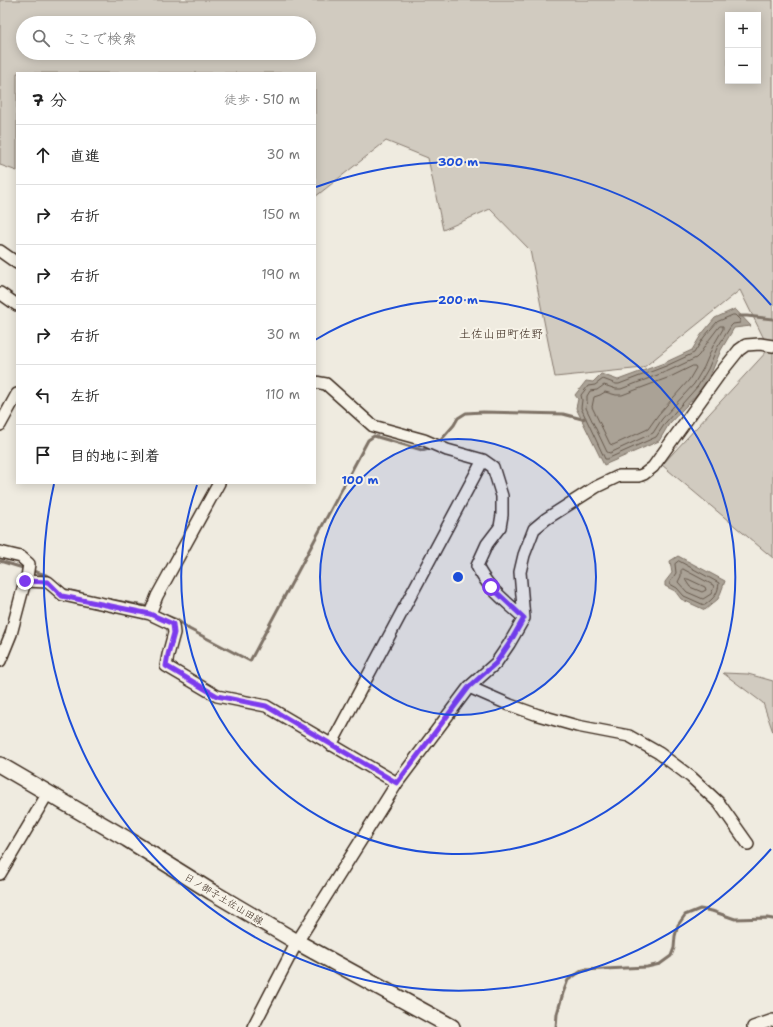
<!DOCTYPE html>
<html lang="ja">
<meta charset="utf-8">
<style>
:root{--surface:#fff;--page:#f6f6f6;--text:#222;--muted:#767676;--line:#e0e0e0}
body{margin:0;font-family:"Shantell Sans","Klee One",sans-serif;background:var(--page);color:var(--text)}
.controls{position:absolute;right:12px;top:12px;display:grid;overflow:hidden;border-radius:0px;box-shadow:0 2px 10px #0003}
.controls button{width:36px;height:36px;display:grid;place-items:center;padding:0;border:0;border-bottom:1px solid var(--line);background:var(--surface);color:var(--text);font:20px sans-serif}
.stop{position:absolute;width:12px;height:12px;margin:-9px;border:3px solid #7c3aed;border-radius:50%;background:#fff}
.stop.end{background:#7c3aed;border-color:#fff;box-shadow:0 1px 4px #0008}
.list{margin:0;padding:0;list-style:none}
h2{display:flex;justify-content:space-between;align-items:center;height:52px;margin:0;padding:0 16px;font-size:17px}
h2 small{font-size:13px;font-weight:400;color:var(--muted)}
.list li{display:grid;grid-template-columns:26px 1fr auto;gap:12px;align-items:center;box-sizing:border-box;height:60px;padding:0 16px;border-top:1px solid var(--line)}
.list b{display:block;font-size:15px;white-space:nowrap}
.list em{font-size:13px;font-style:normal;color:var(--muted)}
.icon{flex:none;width:22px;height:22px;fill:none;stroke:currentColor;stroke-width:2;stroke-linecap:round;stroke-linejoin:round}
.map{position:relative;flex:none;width:773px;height:1027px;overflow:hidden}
.search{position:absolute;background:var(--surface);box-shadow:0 2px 10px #0003;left:16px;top:16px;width:300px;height:44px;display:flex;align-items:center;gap:10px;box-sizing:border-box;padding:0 14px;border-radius:22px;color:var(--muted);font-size:15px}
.panel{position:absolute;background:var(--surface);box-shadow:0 2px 10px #0003;left:16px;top:72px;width:300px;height:412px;border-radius:0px}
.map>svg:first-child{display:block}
.green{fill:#d1cbc0;stroke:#867a6f;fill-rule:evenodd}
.water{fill:#aaa296;stroke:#7e7266}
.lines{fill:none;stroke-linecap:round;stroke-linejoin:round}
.shore{stroke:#675a4e;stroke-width:1}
.stream{stroke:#7e7266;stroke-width:3}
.minor-casing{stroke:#3b2a1e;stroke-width:14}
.secondary-casing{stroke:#3b2a1e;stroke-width:18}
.minor{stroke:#f7f3e8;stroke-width:11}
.secondary{stroke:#f7f3e8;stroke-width:15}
.route{stroke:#7c3aed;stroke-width:5}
.ring{fill:none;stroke:#1d4ed8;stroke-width:2}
.labels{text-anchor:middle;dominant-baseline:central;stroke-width:4;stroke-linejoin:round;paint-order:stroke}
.street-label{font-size:10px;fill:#3b2a1e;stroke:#f7f3e8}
.quarter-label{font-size:12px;fill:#3b2a1e;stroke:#f7f3e8}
.centre{fill:#1d4ed8;stroke:#f7f3e8;stroke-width:2}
.ring-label{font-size:12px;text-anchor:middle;font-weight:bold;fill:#1d4ed8;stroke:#f7f3e8;stroke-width:4;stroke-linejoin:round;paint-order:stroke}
</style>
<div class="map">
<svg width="773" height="1027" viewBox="0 0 773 1027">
<rect width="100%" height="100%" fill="#efebe0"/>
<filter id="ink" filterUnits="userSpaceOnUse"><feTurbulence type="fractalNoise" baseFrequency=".025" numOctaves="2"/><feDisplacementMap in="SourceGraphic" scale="8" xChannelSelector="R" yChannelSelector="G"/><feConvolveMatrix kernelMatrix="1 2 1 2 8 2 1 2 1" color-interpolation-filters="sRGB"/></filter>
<g filter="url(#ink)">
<!-- green -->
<path class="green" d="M 0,0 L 773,0 L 773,558 L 662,465 L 769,349 L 740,290 L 643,368 L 555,377 L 530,250 L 490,209 L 443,230 L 428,158 L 386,141 L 315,197 L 315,73 L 17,73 L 17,171 L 0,165 ZM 728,15 L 758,15 L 758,81 L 728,81 ZM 23,23 L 309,23 L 309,53 L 23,53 Z
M 723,673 L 748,674 L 773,681 L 773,732 L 763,703 Z"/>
<!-- water -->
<path class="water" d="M 735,309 L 751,326 L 734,328 L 721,350 L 712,371 L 702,389 L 669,424 L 659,441 L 604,465 L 576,408 L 578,399 L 575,395 L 586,381 L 593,382 L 601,374 L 618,380 L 664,363 L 692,350 L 701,335 L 715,318 Z
M 678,556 L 725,581 L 721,592 L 718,599 L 705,610 L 681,599 L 675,591 L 665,586 L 665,582 L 672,573 L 670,561 Z"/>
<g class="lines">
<!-- shore -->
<path class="shore" d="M 733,315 L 735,315 L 740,320 L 740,323 L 733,324 L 731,326 L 717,348 L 708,369 L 698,386 L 666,422 L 656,437 L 607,459 L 605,459 L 581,408 L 582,400 L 581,395 L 588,386 L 595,385 L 603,379 L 616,384 L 619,384 L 666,366 L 694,353 L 704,337 L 717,322 Z
M 720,326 L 723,326 L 723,329 L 713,346 L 704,367 L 694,384 L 662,419 L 653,433 L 610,453 L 607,452 L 586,408 L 587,401 L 587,396 L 590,391 L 597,390 L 604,385 L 616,389 L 621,389 L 668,371 L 696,358 L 699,355 L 709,340 Z
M 693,366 L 695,366 L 696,368 L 689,380 L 658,415 L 648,429 L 613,445 L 610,444 L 592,407 L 594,397 L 600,395 L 605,392 L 616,395 L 622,395 L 670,377 Z
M 679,561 L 719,583 C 718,594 714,598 705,605 L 704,605 L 684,596 L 677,588 L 670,584 L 670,582 L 676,573 L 675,564 Z
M 683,569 L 713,585 L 714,587 L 711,594 L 703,599 L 687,592 L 678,582 L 681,576 L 681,571 Z
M 686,579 L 688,579 L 705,587 L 706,590 L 702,592 L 690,587 L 686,581 Z"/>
<!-- stream -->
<path class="stream" d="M 739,316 L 747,316 L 773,319
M 437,443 L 441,440 L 454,425 L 458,418 L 466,413 L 483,412 L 563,414 L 582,419 L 585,418
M 0,561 L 46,575 L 51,579
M 62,589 L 80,593
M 105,599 L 145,606 L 150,609
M 157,612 L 177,620 L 189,629 L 250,661 L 368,440 L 374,436 L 422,450 L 432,447
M 556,1027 L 557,1014 L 563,993 L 568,980 L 583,970 L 647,967 L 660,964 L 671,956 L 674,948 L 675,936 L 678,925 L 685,915 L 700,909 L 712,911 L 735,919 L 767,918 L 773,919"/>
<defs>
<path id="minor" d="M 0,251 L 17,263
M 0,293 L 17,305
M 315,382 L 326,384 L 373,426 L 424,440 L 447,450 L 483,460 L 493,467 L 502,496 L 502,515 L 500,527 L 487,544 L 477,566 C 487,588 507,602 524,618
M 0,425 L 17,394
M 0,552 L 21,557 L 29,564 L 27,577 L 25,581 L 11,634 L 0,661
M 25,581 L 48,582 L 63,595 L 150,614 L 173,625 L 174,633 L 168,655 L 166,666 L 217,696 L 266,706 L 397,783
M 150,614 L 157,596 L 219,483
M 469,687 L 510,705 L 538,715 L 577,726 L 629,736 L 659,753 L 691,777 L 719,803 L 748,844
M 331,745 L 483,460
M 0,874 L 48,793
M 253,1027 L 297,942 L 397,783 L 469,687 L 496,663 L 509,644 L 524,618 L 520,572 L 524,555 L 534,529 L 546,519 L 596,487 L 619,476 L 639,476 L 644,474 L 653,467 L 719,375 L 739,350 L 746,345 L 760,344 L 773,346
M 753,1027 L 773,1020"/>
<path id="secondary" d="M 0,765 L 127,839 L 212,892 L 297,942 L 452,1027"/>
</defs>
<!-- minor casing -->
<use href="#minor" class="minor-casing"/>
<!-- secondary casing -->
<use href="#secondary" class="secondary-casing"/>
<!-- minor -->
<use href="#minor" class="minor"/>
<!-- secondary -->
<use href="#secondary" class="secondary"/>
</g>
</g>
<g class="lines" filter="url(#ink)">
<!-- route -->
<path class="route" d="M 25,581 L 48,582 L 62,596 L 150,614 L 173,624 L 174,633 L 168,655 L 166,666 L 217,696 L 266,706 L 397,783 L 469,687 L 496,663 L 509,644 L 524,618 L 491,587"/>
</g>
<!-- distance rings -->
<circle cx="458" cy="577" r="138" fill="#1d4ed8" fill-opacity=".12"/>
<g class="ring">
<circle cx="458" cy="577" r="138"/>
<path d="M315 340A277 277 0 1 1 197 485"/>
<path d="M771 849A415 415 0 0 1 54 484M316 187A415 415 0 0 1 771 305"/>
</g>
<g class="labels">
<!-- street labels -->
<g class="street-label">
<text transform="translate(224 899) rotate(31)">日ノ御子土佐山田線</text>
</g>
<!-- quarter labels -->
<g class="quarter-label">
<text x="501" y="334">土佐山田町佐野</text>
</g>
</g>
<circle cx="458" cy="577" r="6" class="centre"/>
<g class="ring-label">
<text x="458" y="166">300 m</text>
<text x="458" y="304">200 m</text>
<text x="360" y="484">100 m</text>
</g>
</svg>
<div class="controls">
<button>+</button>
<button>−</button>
</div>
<div class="stop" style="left:491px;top:587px"></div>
<div class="stop end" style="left:25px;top:581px"></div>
<div class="search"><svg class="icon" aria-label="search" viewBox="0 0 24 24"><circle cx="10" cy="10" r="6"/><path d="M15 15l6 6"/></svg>ここで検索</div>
<section class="panel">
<h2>7 分<small>徒歩 · 510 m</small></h2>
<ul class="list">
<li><svg class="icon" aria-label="ahead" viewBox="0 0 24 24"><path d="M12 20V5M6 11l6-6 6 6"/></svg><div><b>直進</b></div><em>30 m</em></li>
<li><svg class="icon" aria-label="right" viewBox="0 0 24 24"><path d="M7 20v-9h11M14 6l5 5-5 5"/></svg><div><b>右折</b></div><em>150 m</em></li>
<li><svg class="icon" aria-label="right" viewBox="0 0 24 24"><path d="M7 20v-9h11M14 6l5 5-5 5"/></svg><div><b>右折</b></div><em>190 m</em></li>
<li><svg class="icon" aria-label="right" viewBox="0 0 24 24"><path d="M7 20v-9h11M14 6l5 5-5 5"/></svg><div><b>右折</b></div><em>30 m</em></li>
<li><svg class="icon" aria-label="left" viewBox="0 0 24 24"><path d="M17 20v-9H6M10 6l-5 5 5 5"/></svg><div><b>左折</b></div><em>110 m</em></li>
<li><svg class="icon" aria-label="arrive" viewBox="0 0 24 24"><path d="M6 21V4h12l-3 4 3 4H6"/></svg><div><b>目的地に到着</b></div></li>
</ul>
</section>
</div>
